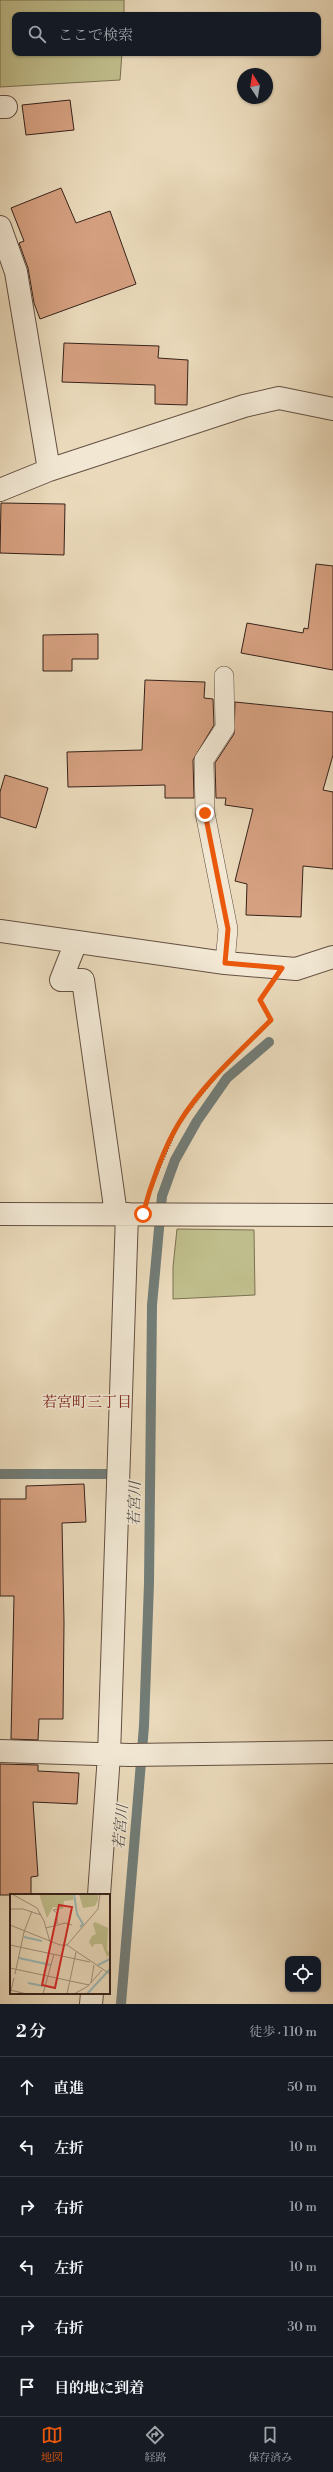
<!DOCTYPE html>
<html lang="ja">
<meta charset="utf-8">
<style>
:root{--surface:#171b24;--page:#242831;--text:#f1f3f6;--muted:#9ea1a6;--line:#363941;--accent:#ea580c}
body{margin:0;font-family:"Libre Bodoni","Noto Serif JP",serif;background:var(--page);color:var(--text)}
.controls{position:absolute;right:12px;bottom:12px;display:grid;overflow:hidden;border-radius:8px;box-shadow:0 1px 3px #0004}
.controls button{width:36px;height:36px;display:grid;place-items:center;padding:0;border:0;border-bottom:1px solid var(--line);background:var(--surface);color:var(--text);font:20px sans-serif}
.compass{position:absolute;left:237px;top:68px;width:36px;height:36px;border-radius:50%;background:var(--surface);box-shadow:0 1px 3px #0004;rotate:348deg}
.stop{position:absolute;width:12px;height:12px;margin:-9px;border:3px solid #ea580c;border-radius:50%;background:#fff}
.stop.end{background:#ea580c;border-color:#fff;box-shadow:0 1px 4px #0008}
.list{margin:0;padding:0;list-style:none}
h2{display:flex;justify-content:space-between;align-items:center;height:52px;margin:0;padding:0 16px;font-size:17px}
h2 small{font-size:13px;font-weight:400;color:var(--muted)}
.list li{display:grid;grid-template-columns:26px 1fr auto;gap:12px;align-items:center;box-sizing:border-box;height:60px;padding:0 16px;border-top:1px solid var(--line)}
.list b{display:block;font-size:15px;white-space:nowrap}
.list em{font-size:13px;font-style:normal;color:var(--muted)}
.icon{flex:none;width:22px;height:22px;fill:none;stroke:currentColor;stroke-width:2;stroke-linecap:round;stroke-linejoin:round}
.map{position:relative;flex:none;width:333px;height:2004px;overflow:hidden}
.search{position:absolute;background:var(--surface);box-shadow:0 1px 3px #0004;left:12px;right:12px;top:12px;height:44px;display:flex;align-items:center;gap:10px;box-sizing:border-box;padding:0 14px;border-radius:8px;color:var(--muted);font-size:15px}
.sheet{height:412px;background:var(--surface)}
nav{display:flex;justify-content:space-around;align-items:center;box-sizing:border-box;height:56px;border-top:1px solid var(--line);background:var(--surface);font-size:11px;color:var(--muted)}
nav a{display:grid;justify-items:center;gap:2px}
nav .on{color:var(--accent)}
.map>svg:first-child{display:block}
.green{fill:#bfbd8b;stroke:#7b7052}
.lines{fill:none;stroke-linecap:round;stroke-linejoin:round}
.stream{stroke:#727d78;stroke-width:10}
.building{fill:#d5a080;stroke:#37221a}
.service-casing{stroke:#645042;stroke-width:20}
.minor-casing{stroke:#645042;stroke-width:24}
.tertiary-casing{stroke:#645042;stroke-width:24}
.path{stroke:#37221a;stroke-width:2.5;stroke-dasharray:1 2;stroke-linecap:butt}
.service{stroke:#f1e7d3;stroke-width:19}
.minor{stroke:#f1e7d3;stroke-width:22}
.tertiary{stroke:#f1e7d3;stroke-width:22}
.route{stroke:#ea580c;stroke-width:5}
.labels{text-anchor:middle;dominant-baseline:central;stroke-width:3;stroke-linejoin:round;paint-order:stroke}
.neighbourhood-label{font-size:15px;fill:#7a1f14;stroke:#f1e7d3}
.water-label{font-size:15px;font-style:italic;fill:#554f49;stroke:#f1e7d3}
.inset-river{fill:none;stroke:#9ab9b7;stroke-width:2}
.inset-road{fill:none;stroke:#a2907b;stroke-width:1}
.view{fill:#d62828;fill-opacity:0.15;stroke:#d62828;stroke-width:2}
.inset-edge{fill:none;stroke:#37221a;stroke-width:2}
</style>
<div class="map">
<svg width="333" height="2004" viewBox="0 0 333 2004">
<rect width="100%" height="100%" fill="#eadabb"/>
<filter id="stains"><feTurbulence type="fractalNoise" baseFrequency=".005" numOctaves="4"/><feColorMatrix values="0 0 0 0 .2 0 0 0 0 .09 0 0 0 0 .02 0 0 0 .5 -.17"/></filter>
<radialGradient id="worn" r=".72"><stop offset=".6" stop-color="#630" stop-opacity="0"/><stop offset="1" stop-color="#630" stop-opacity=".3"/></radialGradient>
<!-- green -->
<path class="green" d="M 0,0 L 124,0 L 124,15 L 15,15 L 15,53 L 122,53 L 120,80 L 0,87 Z
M 177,1229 L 254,1230 L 255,1295 L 173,1299 L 173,1267 Z"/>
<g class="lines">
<!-- stream -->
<path class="stream" d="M 0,1474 L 106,1474
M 121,2004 L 144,1726 L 149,1583 L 152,1305 L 162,1196 L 175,1160 L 197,1121 L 227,1078 L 269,1042"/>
</g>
<!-- building -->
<path class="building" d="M 70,100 L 74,130 L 26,135 L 22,105 Z
M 61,188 L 76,223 L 110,211 L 136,284 L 40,319 L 34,303 L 28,268 L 19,243 L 24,241 L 11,208 Z
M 64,343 L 159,346 L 158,358 L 188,360 L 187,405 L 155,404 L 155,385 L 62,382 Z
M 1,503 L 65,504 L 64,555 L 0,553 Z
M 316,564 L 333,566 L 333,670 L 241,653 L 247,623 L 303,633 L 304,628 L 308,629 Z
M 98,634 L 98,659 L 72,659 L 72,671 L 43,671 L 43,635 Z
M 145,680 L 205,682 L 204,698 L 213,699 L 214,725 L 193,760 L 194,798 L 165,798 L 165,785 L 68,787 L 67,752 L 142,750 Z
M 235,702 L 333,712 L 333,755 L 323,790 L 333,792 L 333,869 L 303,866 L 301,917 L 246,915 L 247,884 L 235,881 L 253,809 L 225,805 L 226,798 L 216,798 L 215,763 L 234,734 Z
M 5,775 L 48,788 L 36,828 L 0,817 L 0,792 Z
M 84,1484 L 86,1522 L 62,1523 L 64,1622 L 63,1719 L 39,1719 L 38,1740 L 11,1739 L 14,1596 L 0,1596 L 0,1499 L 26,1499 L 26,1486 Z
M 0,1764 L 38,1765 L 38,1771 L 79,1773 L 77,1804 L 33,1802 L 38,1876 L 31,1877 L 31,1895 L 0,1895 Z"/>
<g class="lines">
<defs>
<path id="service" d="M 224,676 L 225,728 L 204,760 L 205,813 L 228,929 L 225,963"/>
<path id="minor" d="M 0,107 L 6,107
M 0,227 L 16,272 L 49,470
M 0,490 L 49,470 L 244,406 L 279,398 L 333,409
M 76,942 L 61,980 L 83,980 L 116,1214
M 0,1214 L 333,1215
M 0,1751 L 130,1755 L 333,1752
M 99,1895 L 109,1755 L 127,1214
M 91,2004 L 92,1993"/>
<path id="tertiary" d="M 0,931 L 225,963 L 296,969 L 333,957"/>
</defs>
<!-- service casing -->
<use href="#service" class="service-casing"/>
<!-- minor casing -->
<use href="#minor" class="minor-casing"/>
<!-- tertiary casing -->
<use href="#tertiary" class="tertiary-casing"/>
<!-- path -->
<path class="path" d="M 151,1187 L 179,1123 L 223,1067 L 271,1020 L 260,1000 L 263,995"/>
<!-- service -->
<use href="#service" class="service"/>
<!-- minor -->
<use href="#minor" class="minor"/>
<!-- tertiary -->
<use href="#tertiary" class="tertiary"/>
</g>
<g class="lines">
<!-- route -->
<path class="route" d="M 143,1214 C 150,1187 164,1147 179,1123 C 202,1085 240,1051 271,1020 L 260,1000 L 282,968 L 225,963 L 228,929 L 205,813"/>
</g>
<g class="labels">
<!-- neighbourhood labels -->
<g class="neighbourhood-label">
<text x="87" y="1402">若宮町三丁目</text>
</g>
<!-- water labels -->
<g class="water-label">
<text transform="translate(135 1504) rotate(-89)">若宮川</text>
<text transform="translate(121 1827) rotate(-85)">若宮川</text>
</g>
</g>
<!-- overview -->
<g transform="translate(10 1894)">
<rect width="100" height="100" fill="#eadabb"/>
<path d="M 29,0 L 63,0 L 63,6 L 54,7 L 53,15 L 43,13 L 37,24 ZM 69,0 L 88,0 L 88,6 L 85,12 L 73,14 ZM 85,28 L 98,34 L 97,56 L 100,60 L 97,63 L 92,50 L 85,50 L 82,53 L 79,48 L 82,42 L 86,40 L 83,30 Z" fill="#bfbd8b"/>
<path class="inset-river" d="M 64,0 L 67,20 L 73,30 L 70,33M 14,43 L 32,47M 9,64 L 41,71M 88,71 L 100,65M 18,89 L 33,92M 77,100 L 100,75"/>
<path class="inset-road" d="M 2,0 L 27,14 L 34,27 L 40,48M 0,15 L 13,15 L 31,21M 47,30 L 47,19 L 43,16 L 48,15M 0,31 L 50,51 L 57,51 L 88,15 L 90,0M 36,34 L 55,29 L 62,31M 0,51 L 80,68M 57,51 L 100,80M 0,74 L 79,91M 5,80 L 14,38 L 22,17M 81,89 L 84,71M 0,96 L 17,100M 0,100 L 4,84M 33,100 L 44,60M 57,100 L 66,58M 64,100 L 78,92 L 92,76"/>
<path class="view" d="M 49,11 L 62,13 L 45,94 L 32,91 Z"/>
<rect width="100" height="100" class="inset-edge"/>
</g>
<rect width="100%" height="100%" filter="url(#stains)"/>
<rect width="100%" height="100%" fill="url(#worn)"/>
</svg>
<div class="controls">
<button><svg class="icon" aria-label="locate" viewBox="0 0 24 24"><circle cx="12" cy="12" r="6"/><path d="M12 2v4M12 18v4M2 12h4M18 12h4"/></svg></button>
</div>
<svg class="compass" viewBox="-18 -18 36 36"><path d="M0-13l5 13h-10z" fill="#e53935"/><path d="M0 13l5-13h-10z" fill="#9ea1a6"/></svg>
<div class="stop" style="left:143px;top:1214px"></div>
<div class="stop end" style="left:205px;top:813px"></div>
<div class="search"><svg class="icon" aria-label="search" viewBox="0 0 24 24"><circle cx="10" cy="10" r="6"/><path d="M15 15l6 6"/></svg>ここで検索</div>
</div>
<section class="sheet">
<h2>2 分<small>徒歩 · 110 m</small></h2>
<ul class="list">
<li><svg class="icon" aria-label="ahead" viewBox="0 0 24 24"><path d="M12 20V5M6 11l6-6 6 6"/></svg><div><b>直進</b></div><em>50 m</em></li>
<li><svg class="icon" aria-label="left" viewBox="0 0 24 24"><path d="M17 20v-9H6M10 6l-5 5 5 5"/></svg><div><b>左折</b></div><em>10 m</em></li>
<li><svg class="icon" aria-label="right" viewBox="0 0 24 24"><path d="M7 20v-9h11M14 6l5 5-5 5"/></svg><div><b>右折</b></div><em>10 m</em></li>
<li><svg class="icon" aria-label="left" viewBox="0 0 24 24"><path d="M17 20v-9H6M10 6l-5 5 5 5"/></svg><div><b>左折</b></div><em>10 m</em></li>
<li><svg class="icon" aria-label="right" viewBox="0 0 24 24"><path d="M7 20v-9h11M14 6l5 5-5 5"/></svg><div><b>右折</b></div><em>30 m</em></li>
<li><svg class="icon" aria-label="arrive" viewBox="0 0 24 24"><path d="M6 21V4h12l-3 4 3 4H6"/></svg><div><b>目的地に到着</b></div></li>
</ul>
</section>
<nav>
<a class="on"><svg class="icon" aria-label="map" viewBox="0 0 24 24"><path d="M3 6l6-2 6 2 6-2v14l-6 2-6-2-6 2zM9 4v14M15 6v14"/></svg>地図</a>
<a><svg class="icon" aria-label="directions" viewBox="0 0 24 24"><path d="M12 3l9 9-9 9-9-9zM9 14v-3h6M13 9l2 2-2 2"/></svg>経路</a>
<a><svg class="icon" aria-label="saved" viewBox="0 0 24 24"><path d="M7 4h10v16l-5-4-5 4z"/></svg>保存済み</a>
</nav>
